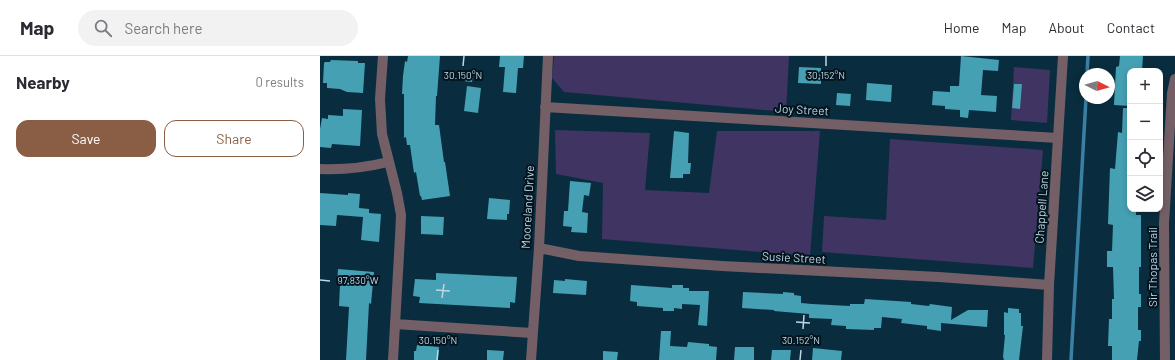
<!DOCTYPE html>
<meta charset="utf-8">
<style>
:root{--surface:#fff;--page:#f2f2f3;--text:#2b2b33;--muted:#7c7c81;--line:#e1e1e2;--accent:#8a5e44}
body{margin:0;font-family:Barlow,sans-serif;background:var(--page);color:var(--text)}
.controls{position:absolute;right:12px;top:12px;display:grid;overflow:hidden;border-radius:8px;box-shadow:0 2px 6px #0003}
.controls button{width:36px;height:36px;display:grid;place-items:center;padding:0;border:0;border-bottom:1px solid var(--line);background:var(--surface);color:var(--text);font:20px sans-serif}
.compass{position:absolute;left:759px;top:12px;width:36px;height:36px;border-radius:50%;background:var(--surface);box-shadow:0 2px 6px #0003;rotate:95deg}
.list{margin:0;padding:0;list-style:none}
h2{display:flex;justify-content:space-between;align-items:center;height:52px;margin:0;padding:0 16px;font-size:17px}
h2 small{font-size:13px;font-weight:400;color:var(--muted)}
.actions{display:flex;gap:8px;padding:12px 16px}
.actions a{flex:1;padding:9px 0;border:1px solid var(--accent);border-radius:12px;text-align:center;font-size:14px;color:var(--accent)}
.actions .main{background:var(--accent);color:#fff}
.icon{flex:none;width:22px;height:22px;fill:none;stroke:currentColor;stroke-width:2;stroke-linecap:round;stroke-linejoin:round}
.map{position:relative;flex:none;width:855px;height:304px;overflow:hidden}
header{display:flex;align-items:center;gap:24px;box-sizing:border-box;height:56px;padding:0 20px;background:var(--surface);border-bottom:1px solid var(--line)}
header strong{font-size:19px}
nav{display:flex;gap:22px;margin-inline-start:auto;font-size:14px}
.search{width:280px;height:36px;background:var(--page);display:flex;align-items:center;gap:10px;box-sizing:border-box;padding:0 14px;border-radius:22px;color:var(--muted);font-size:15px}
main{display:flex}
aside{flex:1;background:var(--surface)}
.map>svg:first-child{display:block}
.green{fill:#403462}
.lines{fill:none;stroke-linecap:round;stroke-linejoin:round}
.stream{stroke:#3a80a4;stroke-width:3.5}
.building{fill:#46a0b3}
.minor{stroke:#745f67;stroke-width:10}
.ticks{fill:none;stroke:#bed6e4;stroke-width:1.5}
.labels{text-anchor:middle;dominant-baseline:central;stroke-width:4;stroke-linejoin:round;paint-order:stroke}
.street-label{font-size:12px;fill:#bed6e4;stroke:#03141e}
.ticks-label{font-size:10px;text-anchor:middle;fill:#bed6e4;stroke:#03141e;stroke-width:4;stroke-linejoin:round;paint-order:stroke}
</style>
<header>
<strong>Map</strong>
<div class="search"><svg class="icon" aria-label="search" viewBox="0 0 24 24"><circle cx="10" cy="10" r="6"/><path d="M15 15l6 6"/></svg>Search here</div>
<nav><a>Home</a><a>Map</a><a>About</a><a>Contact</a></nav>
</header>
<main>
<aside>
<h2>Nearby<small>0 results</small></h2>
<ul class="list">
</ul>
<div class="actions"><a class="main">Save</a><a>Share</a></div>
</aside>
<div class="map">
<svg width="855" height="304" viewBox="0 0 855 304">
<rect width="100%" height="100%" fill="#092d3f"/>
<!-- green -->
<path class="green" d="M 234,0 L 469,0 L 466,56 L 244,36 L 232,22 Z
M 694,11 L 730,14 L 727,67 L 691,64 Z
M 235,74 L 330,77 L 325,134 L 389,137 L 397,75 L 500,75 L 490,200 L 282,183 L 283,127 L 236,118 Z
M 570,83 L 723,94 L 713,212 L 502,196 L 504,160 L 566,164 Z"/>
<g class="lines">
<!-- stream -->
<path class="stream" d="M 767,18 L 768,0
M 751,304 L 766,42"/>
</g>
<!-- building -->
<path class="building" d="M 88,0 L 120,0 L 117,40 L 116,40 L 115,69 L 119,69 L 124,106 L 125,106 L 130,140 L 102,144 L 101,140 L 100,140 L 96,116 L 94,117 L 90,89 L 87,89 L 86,81 L 84,82 L 84,38 L 82,38 L 83,20 L 85,5 L 87,6 Z
M 180,0 L 204,0 L 203,12 L 198,12 L 196,37 L 183,36 L 185,11 L 179,11 Z
M 641,0 L 679,4 L 678,15 L 663,14 L 661,39 L 677,40 L 676,56 L 649,54 L 648,62 L 640,61 L 640,54 L 625,53 L 625,50 L 612,49 L 613,35 L 630,36 L 630,30 L 639,30 Z
M 800,0 L 823,0 L 822,15 L 810,15 L 810,50 L 794,49 L 796,11 L 799,10 Z
M 11,4 L 38,5 L 38,7 L 45,7 L 43,37 L 27,36 L 20,33 L 7,32 L 7,27 L 3,27 L 4,7 L 5,6 L 10,6 Z
M 479,11 L 501,12 L 501,28 L 478,27 Z
M 144,16 L 153,16 L 152,26 L 143,25 Z
M 547,27 L 572,29 L 571,46 L 546,44 Z
M 694,28 L 702,28 L 700,53 L 692,52 Z
M 147,30 L 161,32 L 158,57 L 144,55 Z
M 517,37 L 531,38 L 530,50 L 516,49 Z
M 803,52 L 810,52 L 810,153 L 816,154 L 816,159 L 821,159 L 821,211 L 819,211 L 819,238 L 821,238 L 821,251 L 818,251 L 818,274 L 821,274 L 821,285 L 819,285 L 817,304 L 792,304 L 792,290 L 788,290 L 789,263 L 792,263 L 792,243 L 794,243 L 793,211 L 787,211 L 787,195 L 792,195 L 793,169 L 788,168 L 790,112 L 795,113 L 798,76 L 802,77 Z
M 23,53 L 42,54 L 40,90 L 12,88 L 11,92 L 0,91 L 0,73 L 2,62 L 8,63 L 8,59 L 23,60 Z
M 354,75 L 369,77 L 368,107 L 371,107 L 370,118 L 363,118 L 363,122 L 350,122 Z
M 250,125 L 271,127 L 269,140 L 264,139 L 262,156 L 268,157 L 267,177 L 251,176 L 252,171 L 243,170 L 244,155 L 248,155 Z
M 0,137 L 28,139 L 28,137 L 40,138 L 39,152 L 49,153 L 49,157 L 61,158 L 59,186 L 41,184 L 43,161 L 17,159 L 16,170 L 0,169 Z
M 169,142 L 190,144 L 189,158 L 187,158 L 187,164 L 167,163 Z
M 101,160 L 124,161 L 123,179 L 101,178 Z
M 18,213 L 54,216 L 51,248 L 49,247 L 46,304 L 26,304 L 29,251 L 19,250 L 20,229 L 17,229 Z
M 116,217 L 197,221 L 195,247 L 190,246 L 190,252 L 99,247 L 100,241 L 93,240 L 95,223 L 116,224 Z
M 245,223 L 267,225 L 266,239 L 233,237 L 234,224 L 245,225 Z
M 311,229 L 352,232 L 352,229 L 363,229 L 363,232 L 369,232 L 369,235 L 389,235 L 387,270 L 378,269 L 380,249 L 362,248 L 362,253 L 354,252 L 354,255 L 343,255 L 343,252 L 317,250 L 317,246 L 310,245 Z
M 423,236 L 463,238 L 463,236 L 474,237 L 474,239 L 481,240 L 481,247 L 492,248 L 530,250 L 530,248 L 544,248 L 545,243 L 591,246 L 591,248 L 609,250 L 610,248 L 632,251 L 631,264 L 648,254 L 668,254 L 667,271 L 621,267 L 621,275 L 607,273 L 607,270 L 581,267 L 582,263 L 562,261 L 561,272 L 554,272 L 554,274 L 526,273 L 526,270 L 511,269 L 512,263 L 489,262 L 489,258 L 454,255 L 454,254 L 422,252 Z
M 688,252 L 699,253 L 699,257 L 701,257 L 701,270 L 703,270 L 699,304 L 684,304 L 683,301 L 685,279 L 684,279 L 684,256 L 688,257 Z
M 341,275 L 351,275 L 350,290 L 367,291 L 368,286 L 389,288 L 389,290 L 397,291 L 396,304 L 339,304 Z
M 97,289 L 119,291 L 118,304 L 94,304 L 94,295 L 96,295 Z
M 415,291 L 434,291 L 434,304 L 414,304 Z
M 493,292 L 522,295 L 521,304 L 492,304 Z
M 167,294 L 184,295 L 183,304 L 167,304 Z
M 452,294 L 471,294 L 470,304 L 451,304 Z
M 283,295 L 298,296 L 297,304 L 283,304 Z"/>
<g class="lines">
<!-- minor -->
<path class="minor" d="M 63,0 L 60,43 L 62,78 L 77,137 L 81,159 L 80,181 L 73,304
M 225,51 L 738,82
M 0,113 C 25,114 44,112 68,106
M 219,192 L 259,200 L 402,210 L 619,221 L 729,229
M 75,268 L 212,277
M 211,304 L 219,192 L 228,0
M 727,304 L 729,229 L 743,0
M 845,304 L 844,167 L 852,37 L 855,23"/>
</g>
<!-- ticks -->
<path class="ticks" d="M 143,10 L 144,0M 506,10 L 506,0M 0,224 L 10,225M 116,234 L 130,235M 122,242 L 124,228M 476,266 L 490,267M 483,273 L 484,259M 117,304 L 118,294M 480,304 L 481,294"/>
<g class="labels">
<!-- street labels -->
<g class="street-label">
<text transform="translate(482 53) rotate(3)">Joy Street</text>
<text transform="translate(207 151) rotate(-87)">Mooreland Drive</text>
<text transform="translate(721 151) rotate(-86)">Chappell Lane</text>
<text transform="translate(474 201) rotate(3)">Susie Street</text>
<text transform="translate(832 211) rotate(-90)">Sir Thopas Trail</text>
</g>
</g>
<g class="ticks-label">
<text x="143" y="23">30.150°N</text>
<text x="506" y="23">30.152°N</text>
<text x="38" y="228">97.830°W</text>
<text x="118" y="288">30.150°N</text>
<text x="481" y="288">30.152°N</text>
</g>
</svg>
<div class="controls">
<button>+</button>
<button>−</button>
<button><svg class="icon" aria-label="locate" viewBox="0 0 24 24"><circle cx="12" cy="12" r="6"/><path d="M12 2v4M12 18v4M2 12h4M18 12h4"/></svg></button>
<button><svg class="icon" aria-label="layers" viewBox="0 0 24 24"><path d="M12 4l9 5-9 5-9-5zM3 14l9 5 9-5"/></svg></button>
</div>
<svg class="compass" viewBox="-18 -18 36 36"><path d="M0-13l5 13h-10z" fill="#e53935"/><path d="M0 13l5-13h-10z" fill="#7c7c81"/></svg>
</div>
</main>
